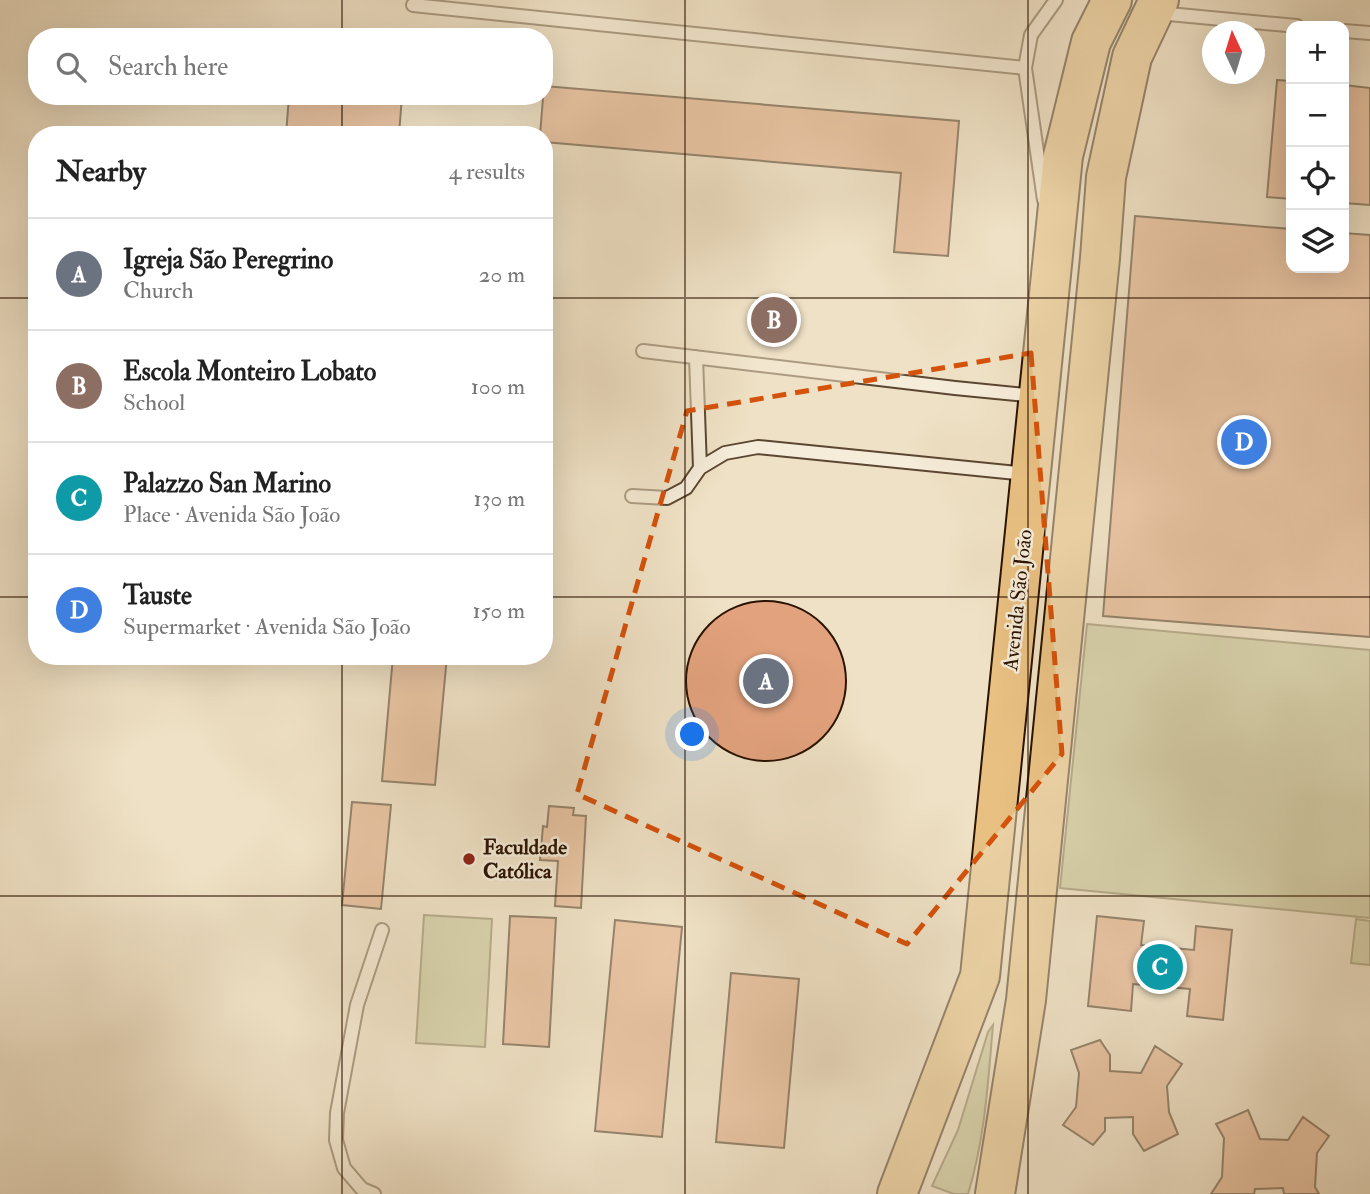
<!DOCTYPE html>
<meta charset="utf-8">
<style>
:root{--surface:#fff;--page:#f6f6f6;--text:#222;--muted:#767676;--line:#e0e0e0;--accent:#8f2418}
body{margin:0;font-family:"IM FELL Double Pica",serif;background:var(--page);color:var(--text)}
.controls{position:absolute;right:21px;top:21px;display:grid;overflow:hidden;border-radius:14px;box-shadow:0 7px 28px #0002}
.controls button{width:63px;height:63px;display:grid;place-items:center;padding:0;border:0;border-bottom:2px solid var(--line);background:var(--surface);color:var(--text);font:35px sans-serif}
.compass{position:absolute;left:1202px;top:21px;width:63px;height:63px;border-radius:50%;background:var(--surface);box-shadow:0 7px 28px #0002;rotate:356deg}
.you{position:absolute;left:693px;top:735px;width:24px;height:24px;margin:-18px;border:5px solid #fff;border-radius:50%;background:#1a73e8;box-shadow:0 0 0 10px #1a73e833}
.badge{display:grid;place-items:center;width:46px;height:46px;border-radius:50%;background:var(--accent);color:#fff;font-size:23px;font-weight:700}
.pin{position:absolute;translate:-50% -50%;border:4px solid #fff;box-shadow:0 2px 7px #0006}
.list{margin:0;padding:0;list-style:none}
h2{display:flex;justify-content:space-between;align-items:center;height:91px;margin:0;padding:0 28px;font-size:30px}
h2 small{font-size:23px;font-weight:400;color:var(--muted)}
.list li{display:grid;grid-template-columns:46px 1fr auto;gap:21px;align-items:center;box-sizing:border-box;height:112px;padding:0 28px;border-top:2px solid var(--line)}
.list b{display:block;font-size:26px;white-space:nowrap}
.list p{margin:0;font-size:23px;white-space:nowrap;color:var(--muted)}
.list em{font-size:23px;font-style:normal;color:var(--muted)}
.icon{flex:none;width:38px;height:38px;fill:none;stroke:currentColor;stroke-width:2;stroke-linecap:round;stroke-linejoin:round}
.map{position:relative;flex:none;width:1370px;height:1194px;overflow:hidden}
.search{position:absolute;background:var(--surface);box-shadow:0 7px 28px #0002;left:28px;top:28px;width:525px;height:77px;display:flex;align-items:center;gap:18px;box-sizing:border-box;padding:0 24px;border-radius:28px;color:var(--muted);font-size:26px}
.panel{position:absolute;background:var(--surface);box-shadow:0 7px 28px #0002;left:28px;top:126px;width:525px;height:539px;border-radius:28px}
.map>svg:first-child{display:block}
.green{fill:#bfc190;stroke:#746a48;stroke-width:2}
.building{fill:#e2a27d;stroke:#2a1300;stroke-width:2}
.lines{fill:none;stroke-linecap:round;stroke-linejoin:round}
.service-casing{stroke:#5b4631;stroke-width:16}
.primary-casing{stroke:#2a1300;stroke-width:42}
.service{stroke:#f5ecd9;stroke-width:12}
.primary{stroke:#e8c082;stroke-width:38}
.marked{fill:none;stroke:#d5520b;stroke-width:5;stroke-dasharray:14 9;stroke-linejoin:round}
.grid{fill:none;stroke:#2a1300;stroke-width:2;stroke-opacity:0.55}
.poi-dot{fill:#8f2418;stroke:#f5ecd9;stroke-width:2.5}
.labels{text-anchor:middle;dominant-baseline:central;stroke-width:5;stroke-linejoin:round;paint-order:stroke}
.street-label{font-size:21px;fill:#2a1300;stroke:#f5ecd9}
.poi-label{font-size:21px;font-weight:bold;fill:#2a1300;stroke:#f5ecd9;text-anchor:start}
</style>
<div class="map">
<svg width="1370" height="1194" viewBox="0 0 1370 1194">
<rect width="100%" height="100%" fill="#efe1c5"/>
<filter id="stains"><feTurbulence type="fractalNoise" baseFrequency=".00286" numOctaves="4"/><feColorMatrix values="0 0 0 0 .2 0 0 0 0 .09 0 0 0 0 .02 0 0 0 .5 -.17"/></filter>
<radialGradient id="worn" r=".72"><stop offset=".6" stop-color="#630" stop-opacity="0"/><stop offset="1" stop-color="#630" stop-opacity=".3"/></radialGradient>
<!-- green -->
<path class="green" d="M 1087,624 L 1370,650 L 1370,918 L 1060,888 Z
M 424,915 L 492,919 L 485,1047 L 416,1043 Z
M 1356,919 L 1370,921 L 1370,965 L 1351,963 Z
M 993,1025 C 988,1082 985,1139 968,1194 L 954,1194 L 932,1186 L 958,1130 L 988,1032 Z"/>
<!-- building -->
<path class="building" d="M 1277,80 L 1291,81 L 1291,199 L 1267,197 Z
M 1344,85 L 1370,88 L 1370,205 L 1344,203 Z
M 544,86 L 959,121 L 948,256 L 894,252 L 901,173 L 544,142 L 544,135 L 540,135 Z
M 289,96 L 402,96 L 399,135 L 286,135 Z
M 1135,216 L 1291,229 L 1291,268 L 1344,268 L 1344,233 L 1370,235 L 1370,637 L 1103,616 Z
M686 681a80 80 0 1 1 160 0a80 80 0 1 1-160 0Z
M 393,656 L 447,656 L 435,785 L 382,781 Z
M 352,802 L 391,805 L 381,909 L 342,905 Z
M 549,806 L 574,808 L 573,815 L 586,816 L 581,908 L 555,906 L 558,861 L 540,860 L 543,826 L 547,827 Z
M 510,916 L 556,918 L 549,1047 L 503,1044 Z
M 1097,916 L 1144,921 L 1141,945 L 1194,950 L 1196,926 L 1232,930 L 1223,1020 L 1187,1016 L 1190,989 L 1133,984 L 1131,1011 L 1088,1006 Z
M 615,920 L 682,927 L 662,1137 L 595,1131 Z
M 731,973 L 799,979 L 784,1148 L 716,1142 Z
M 1100,1040 L 1110,1055 L 1110,1071 L 1141,1073 L 1155,1046 L 1182,1064 L 1167,1086 L 1169,1112 L 1178,1134 L 1144,1151 L 1133,1134 L 1133,1117 L 1105,1118 L 1105,1131 L 1093,1145 L 1063,1125 L 1076,1107 L 1079,1073 L 1071,1050 Z
M 1248,1110 L 1260,1139 L 1288,1140 L 1303,1117 L 1329,1136 L 1317,1153 L 1315,1187 L 1319,1194 L 1284,1194 L 1283,1188 L 1255,1189 L 1254,1194 L 1211,1194 L 1222,1177 L 1224,1138 L 1216,1124 Z"/>
<g class="lines">
<defs>
<path id="service" d="M 413,5 L 1025,68
M 1158,13 L 1297,26
M 1344,31 L 1370,33
M 1044,200 L 1025,68 L 1031,35 L 1056,0
M 643,351 L 955,388 L 1036,396
M 696,357 L 700,468
M 632,496 L 667,498 L 686,488 L 700,468 L 725,453 L 758,447 L 1027,474
M 374,1194 L 362,1189 L 344,1168 L 336,1140 L 337,1113 L 357,1005 L 382,930"/>
<path id="primary" d="M 897,1194 L 980,976 L 1063,156 L 1091,42 L 1112,0
M 995,1194 L 1026,1000 L 1100,258 L 1106,177 L 1132,57 L 1159,0"/>
</defs>
<!-- service casing -->
<use href="#service" class="service-casing"/>
<!-- primary casing -->
<use href="#primary" class="primary-casing"/>
<!-- service -->
<use href="#service" class="service"/>
<!-- primary -->
<use href="#primary" class="primary"/>
</g>
<!-- marked area -->
<path d="M0 0H1370V1194H0ZM 1031,353 L 1062,754 L 907,944 L 577,794 L 687,411 Z" fill="#efe1c5" fill-opacity=".55" fill-rule="evenodd"/>
<path class="marked" d="M 1031,353 L 1062,754 L 907,944 L 577,794 L 687,411 Z"/>
<!-- grid -->
<path class="grid" d="M 342,0 L 342,37M 685,0 L 685,1194M 1028,0 L 1028,1194M 342,96 L 342,135M 0,298 L 37,298M 544,298 L 1370,298M 0,597 L 37,597M 544,597 L 1370,597M 342,656 L 342,1194M 0,896 L 1370,896"/>
<!-- markers -->
<circle class="poi-dot" cx="469" cy="859" r="7"/>
<g class="labels">
<!-- street labels -->
<g class="street-label">
<text transform="translate(1018 600) rotate(-84)">Avenida São João</text>
</g>
<!-- poi labels -->
<g class="poi-label">
<text x="483" y="847">Faculdade<tspan x="483" dy="24">Católica</tspan></text>
</g>
</g>
<rect width="100%" height="100%" filter="url(#stains)"/>
<rect width="100%" height="100%" fill="url(#worn)"/>
</svg>
<div class="controls">
<button>+</button>
<button>−</button>
<button><svg class="icon" aria-label="locate" viewBox="0 0 24 24"><circle cx="12" cy="12" r="6"/><path d="M12 2v4M12 18v4M2 12h4M18 12h4"/></svg></button>
<button><svg class="icon" aria-label="layers" viewBox="0 0 24 24"><path d="M12 4l9 5-9 5-9-5zM3 14l9 5 9-5"/></svg></button>
</div>
<svg class="compass" viewBox="-18 -18 36 36"><path d="M0-13l5 13h-10z" fill="#e53935"/><path d="M0 13l5-13h-10z" fill="#767676"/></svg>
<div class="you"></div>
<div class="pin badge" style="left:766px;top:681px;background:#6b7280">A</div>
<div class="pin badge" style="left:774px;top:320px;background:#8d6e63">B</div>
<div class="pin badge" style="left:1160px;top:967px;background:#0f9aa8">C</div>
<div class="pin badge" style="left:1244px;top:442px;background:#3f7fe0">D</div>
<div class="search"><svg class="icon" aria-label="search" viewBox="0 0 24 24"><circle cx="10" cy="10" r="6"/><path d="M15 15l6 6"/></svg>Search here</div>
<section class="panel">
<h2>Nearby<small>4 results</small></h2>
<ul class="list">
<li><span class="badge" style="background:#6b7280">A</span><div><b>Igreja São Peregrino</b><p>Church</p></div><em>20 m</em></li>
<li><span class="badge" style="background:#8d6e63">B</span><div><b>Escola Monteiro Lobato</b><p>School</p></div><em>100 m</em></li>
<li><span class="badge" style="background:#0f9aa8">C</span><div><b>Palazzo San Marino</b><p>Place · Avenida São João</p></div><em>130 m</em></li>
<li><span class="badge" style="background:#3f7fe0">D</span><div><b>Tauste</b><p>Supermarket · Avenida São João</p></div><em>150 m</em></li>
</ul>
</section>
</div>
